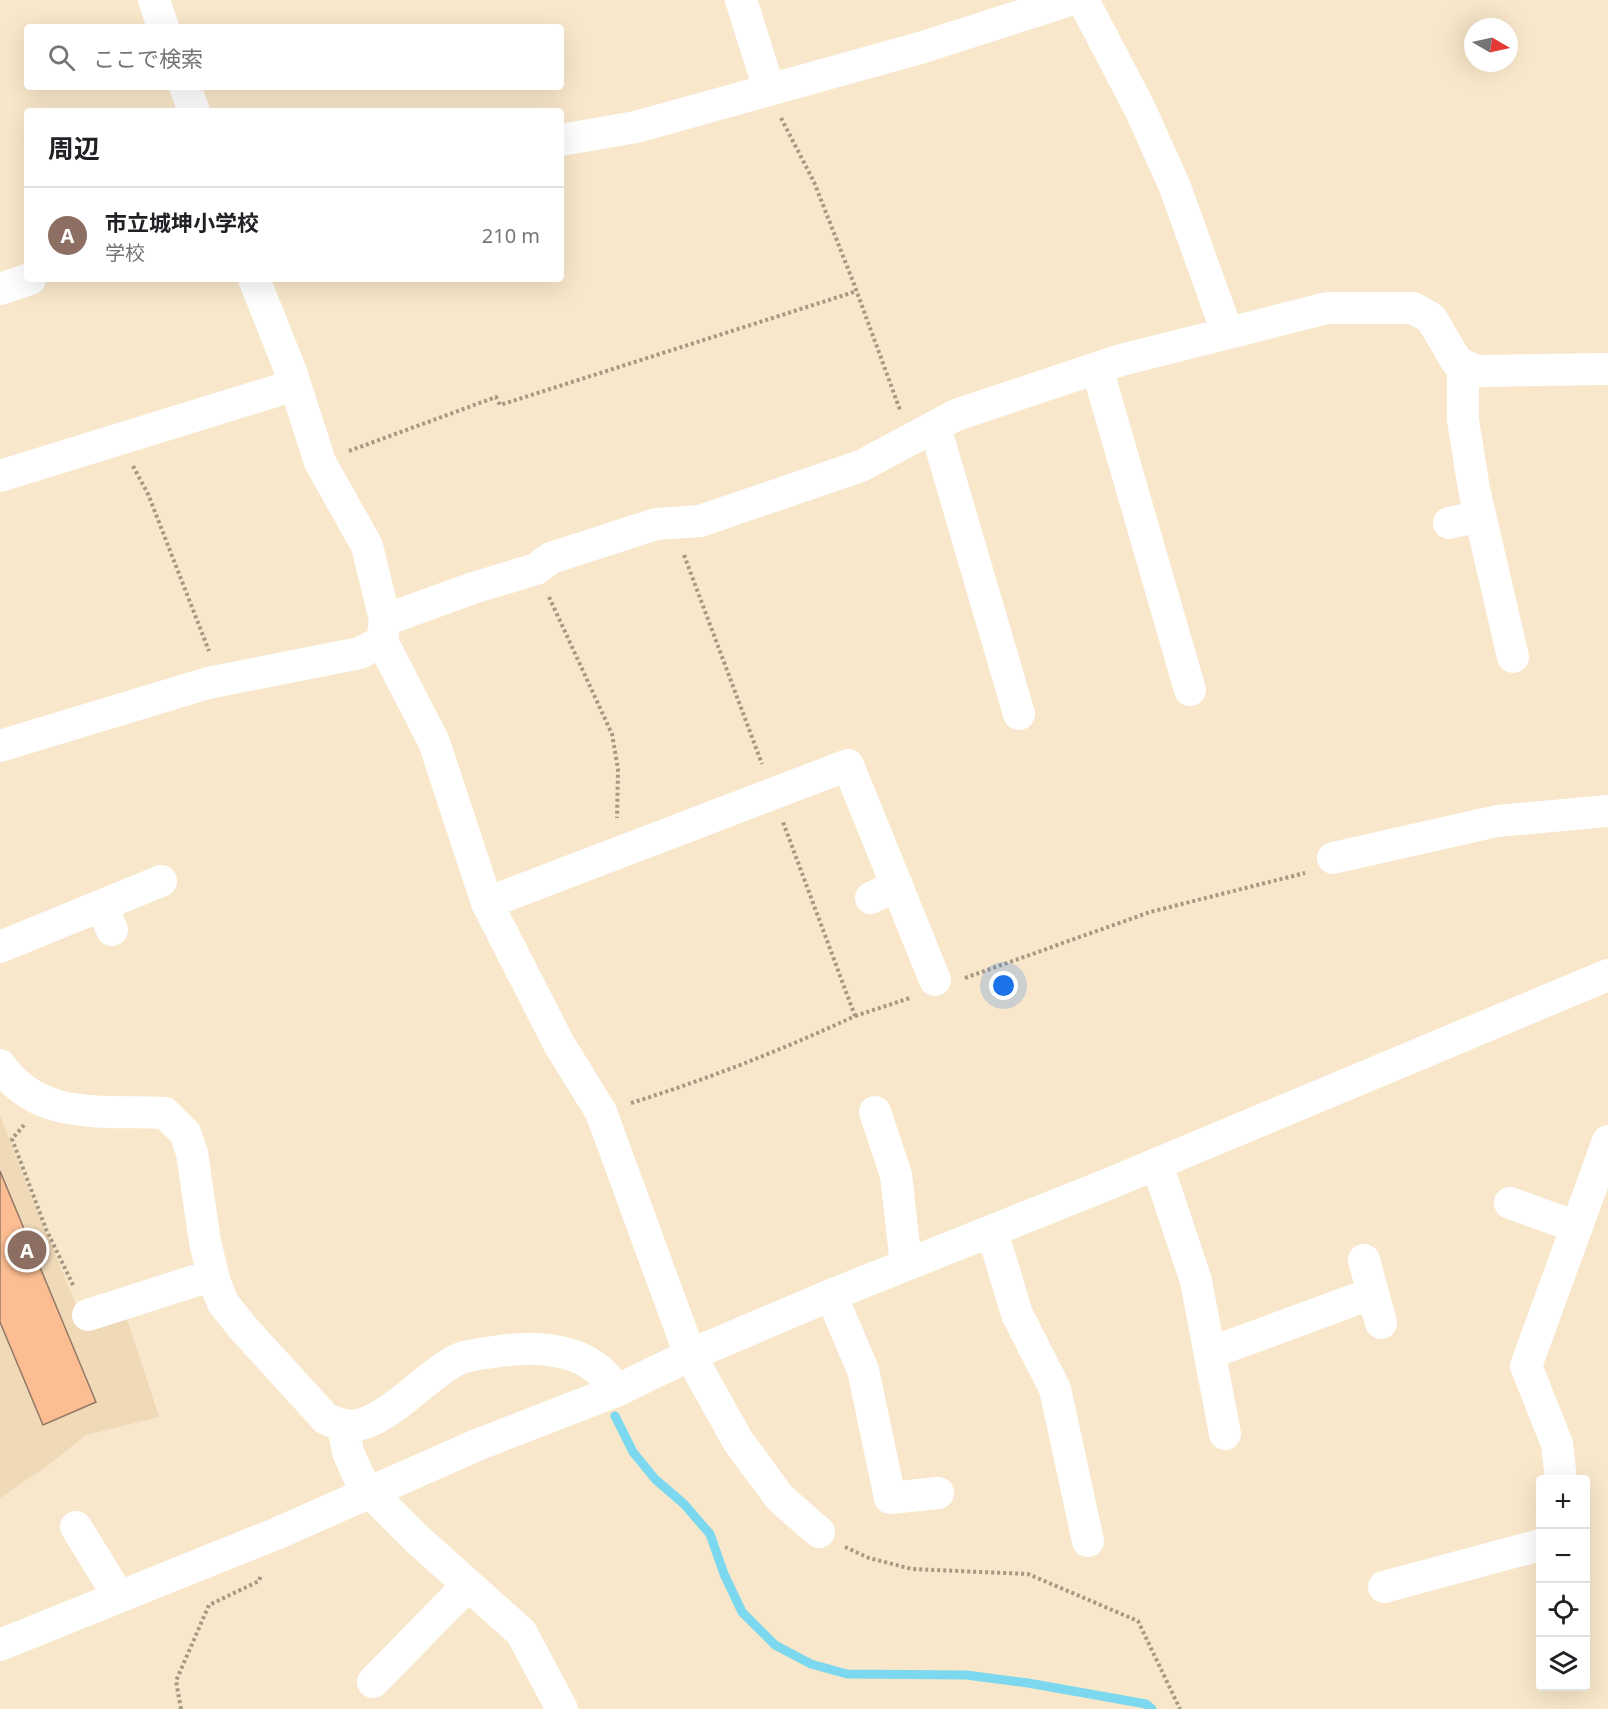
<!DOCTYPE html>
<html lang="ja">
<meta charset="utf-8">
<style>
:root{--surface:#fff;--page:#f2f2f2;--text:#202124;--muted:#757577;--line:#e0e0e0;--accent:#7c3aed}
body{margin:0;font-family:"Noto Sans","Noto Sans JP",sans-serif;background:var(--page);color:var(--text)}
.controls{position:absolute;right:18px;bottom:18px;display:grid;overflow:hidden;border-radius:6px;box-shadow:0 6px 24px #0002}
.controls button{width:54px;height:54px;display:grid;place-items:center;padding:0;border:0;border-bottom:2px solid var(--line);background:var(--surface);color:var(--text);font:30px sans-serif}
.compass{position:absolute;left:1464px;top:18px;width:54px;height:54px;border-radius:50%;background:var(--surface);box-shadow:0 6px 24px #0002;rotate:99deg}
.you{position:absolute;left:1004px;top:986px;width:21px;height:21px;margin:-15px;border:4px solid #fff;border-radius:50%;background:#1a73e8;box-shadow:0 0 0 9px #1a73e833}
.badge{display:grid;place-items:center;width:39px;height:39px;border-radius:50%;background:var(--accent);color:#fff;font-size:20px;font-weight:700}
.pin{position:absolute;translate:-50% -50%;border:3px solid #fff;box-shadow:0 2px 6px #0006}
.list{margin:0;padding:0;list-style:none}
h2{display:flex;justify-content:space-between;align-items:center;height:78px;margin:0;padding:0 24px;font-size:26px}
h2 small{font-size:20px;font-weight:400;color:var(--muted)}
.list li{display:grid;grid-template-columns:39px 1fr auto;gap:18px;align-items:center;box-sizing:border-box;height:96px;padding:0 24px;border-top:2px solid var(--line)}
.list b{display:block;font-size:22px;white-space:nowrap}
.list p{margin:0;font-size:20px;white-space:nowrap;color:var(--muted)}
.list em{font-size:20px;font-style:normal;color:var(--muted)}
.icon{flex:none;width:33px;height:33px;fill:none;stroke:currentColor;stroke-width:2;stroke-linecap:round;stroke-linejoin:round}
.map{position:relative;flex:none;width:1608px;height:1709px;overflow:hidden}
.search{position:absolute;background:var(--surface);box-shadow:0 6px 24px #0002;left:24px;top:24px;width:540px;height:66px;display:flex;align-items:center;gap:15px;box-sizing:border-box;padding:0 21px;border-radius:6px;color:var(--muted);font-size:22px}
.panel{position:absolute;background:var(--surface);box-shadow:0 6px 24px #0002;left:24px;top:108px;width:540px;height:174px;border-radius:6px}
.map>svg:first-child{display:block}
.built{fill:#efd9b6}
.lines{fill:none;stroke-linecap:round;stroke-linejoin:round}
.stream{stroke:#7cd8ee;stroke-width:9}
.building{fill:#fcbd92;stroke:#937968;stroke-width:1.5}
.path{stroke:#a69984;stroke-width:4;stroke-dasharray:3 3;stroke-linecap:butt}
.minor{stroke:#fff;stroke-width:32}
</style>
<div class="map">
<svg width="1608" height="1709" viewBox="0 0 1608 1709">
<rect width="100%" height="100%" fill="#f8e7ca"/>
<!-- built -->
<path class="built" d="M 0,1115 L 25,1181 L 87,1331 L 127,1319 L 159,1417 L 86,1435 L 48,1465 L 0,1498 Z"/>
<g class="lines">
<!-- stream -->
<path class="stream" d="M 615,1416 L 633,1452 L 655,1479 L 684,1504 L 710,1534 L 724,1574 L 742,1612 L 775,1645 L 811,1664 L 847,1674 L 966,1675 L 1028,1683 L 1146,1704 L 1152,1709"/>
</g>
<!-- building -->
<path class="building" d="M 0,1171 L 96,1402 L 43,1425 L 0,1322 Z"/>
<g class="lines">
<!-- path -->
<path class="path" d="M 781,118 L 814,182 L 854,284 L 900,410
M 349,451 L 496,397 L 500,405 L 857,291
M 133,466 L 148,494 L 209,651
M 684,555 L 762,764
M 549,597 L 612,734 L 618,769 L 617,818
M 965,978 L 1150,912 L 1305,873
M 855,1016 L 910,998
M 631,1103 C 708,1079 782,1050 855,1016 L 783,822
M 24,1125 L 12,1139 L 46,1229 L 74,1287
M 845,1547 L 869,1558 L 912,1569 L 1028,1574 L 1138,1621 L 1180,1709
M 181,1709 L 176,1681 L 209,1605 L 259,1581 L 261,1575"/>
<!-- minor -->
<path class="minor" d="M 154,0 L 163,27
M 741,0 L 769,89
M 1083,0 L 1140,109 L 1175,187 L 1227,332
M 185,87 L 194,111
M 561,140 L 636,127 L 920,48 L 1070,0
M 254,279 L 291,372 L 320,462 L 367,546 L 385,620 L 382,641 L 434,742 L 487,903 L 559,1044 L 601,1112 L 690,1355 L 738,1441 L 780,1498 L 819,1532
M 0,289 L 30,279
M 1463,365 L 1463,420 L 1474,489 L 1513,657
M 1097,368 L 1190,690
M 935,427 L 1019,714
M 0,476 L 295,385
M 1449,523 L 1480,516
M 385,620 L 473,588 L 536,569 L 551,558 L 656,524 L 700,521 L 861,466 L 956,415 L 1121,360 L 1327,308 L 1413,308 L 1431,318 L 1457,362 L 1477,371 L 1608,369
M 0,746 L 208,683 L 360,653 L 382,641
M 1333,858 L 1497,821 L 1608,811
M 871,898 L 897,885
M 487,903 L 848,765 L 935,980
M 102,905 L 112,930
M 0,947 L 161,881
M 0,1065 C 38,1122 106,1110 165,1113 L 185,1133 L 192,1153 L 205,1242 L 215,1283 L 223,1303 L 243,1328 L 326,1419 C 334,1422 343,1426 352,1426 C 386,1423 424,1378 453,1362 C 464,1355 480,1354 493,1352 C 539,1345 591,1347 616,1391
M 875,1112 L 896,1175 L 906,1265
M 1157,1164 L 1196,1281 L 1225,1434
M 1510,1203 L 1577,1227
M 992,1231 L 1017,1314 L 1055,1389 L 1088,1541
M 1364,1260 L 1381,1323
M 831,1295 L 863,1370 L 890,1498 L 938,1493
M 88,1315 L 213,1275
M 1210,1353 L 1373,1293
M 343,1425 L 348,1452 L 359,1477 L 370,1492 L 418,1540 L 521,1632 L 562,1709
M 1561,1480 L 1557,1444 L 1526,1366 L 1608,1141
M 76,1527 L 119,1597
M 1384,1587 L 1540,1545
M 0,1645 L 278,1533 L 477,1445 L 616,1391 L 690,1355 L 831,1295 L 1111,1183 L 1608,975
M 373,1682 L 468,1585"/>
</g>
</svg>
<div class="controls">
<button>+</button>
<button>−</button>
<button><svg class="icon" aria-label="locate" viewBox="0 0 24 24"><circle cx="12" cy="12" r="6"/><path d="M12 2v4M12 18v4M2 12h4M18 12h4"/></svg></button>
<button><svg class="icon" aria-label="layers" viewBox="0 0 24 24"><path d="M12 4l9 5-9 5-9-5zM3 14l9 5 9-5"/></svg></button>
</div>
<svg class="compass" viewBox="-18 -18 36 36"><path d="M0-13l5 13h-10z" fill="#e53935"/><path d="M0 13l5-13h-10z" fill="#757577"/></svg>
<div class="you"></div>
<div class="pin badge" style="left:27px;top:1250px;background:#8d6e63">A</div>
<div class="search"><svg class="icon" aria-label="search" viewBox="0 0 24 24"><circle cx="10" cy="10" r="6"/><path d="M15 15l6 6"/></svg>ここで検索</div>
<section class="panel">
<h2>周辺<small></small></h2>
<ul class="list">
<li><span class="badge" style="background:#8d6e63">A</span><div><b>市立城坤小学校</b><p>学校</p></div><em>210 m</em></li>
</ul>
</section>
</div>
